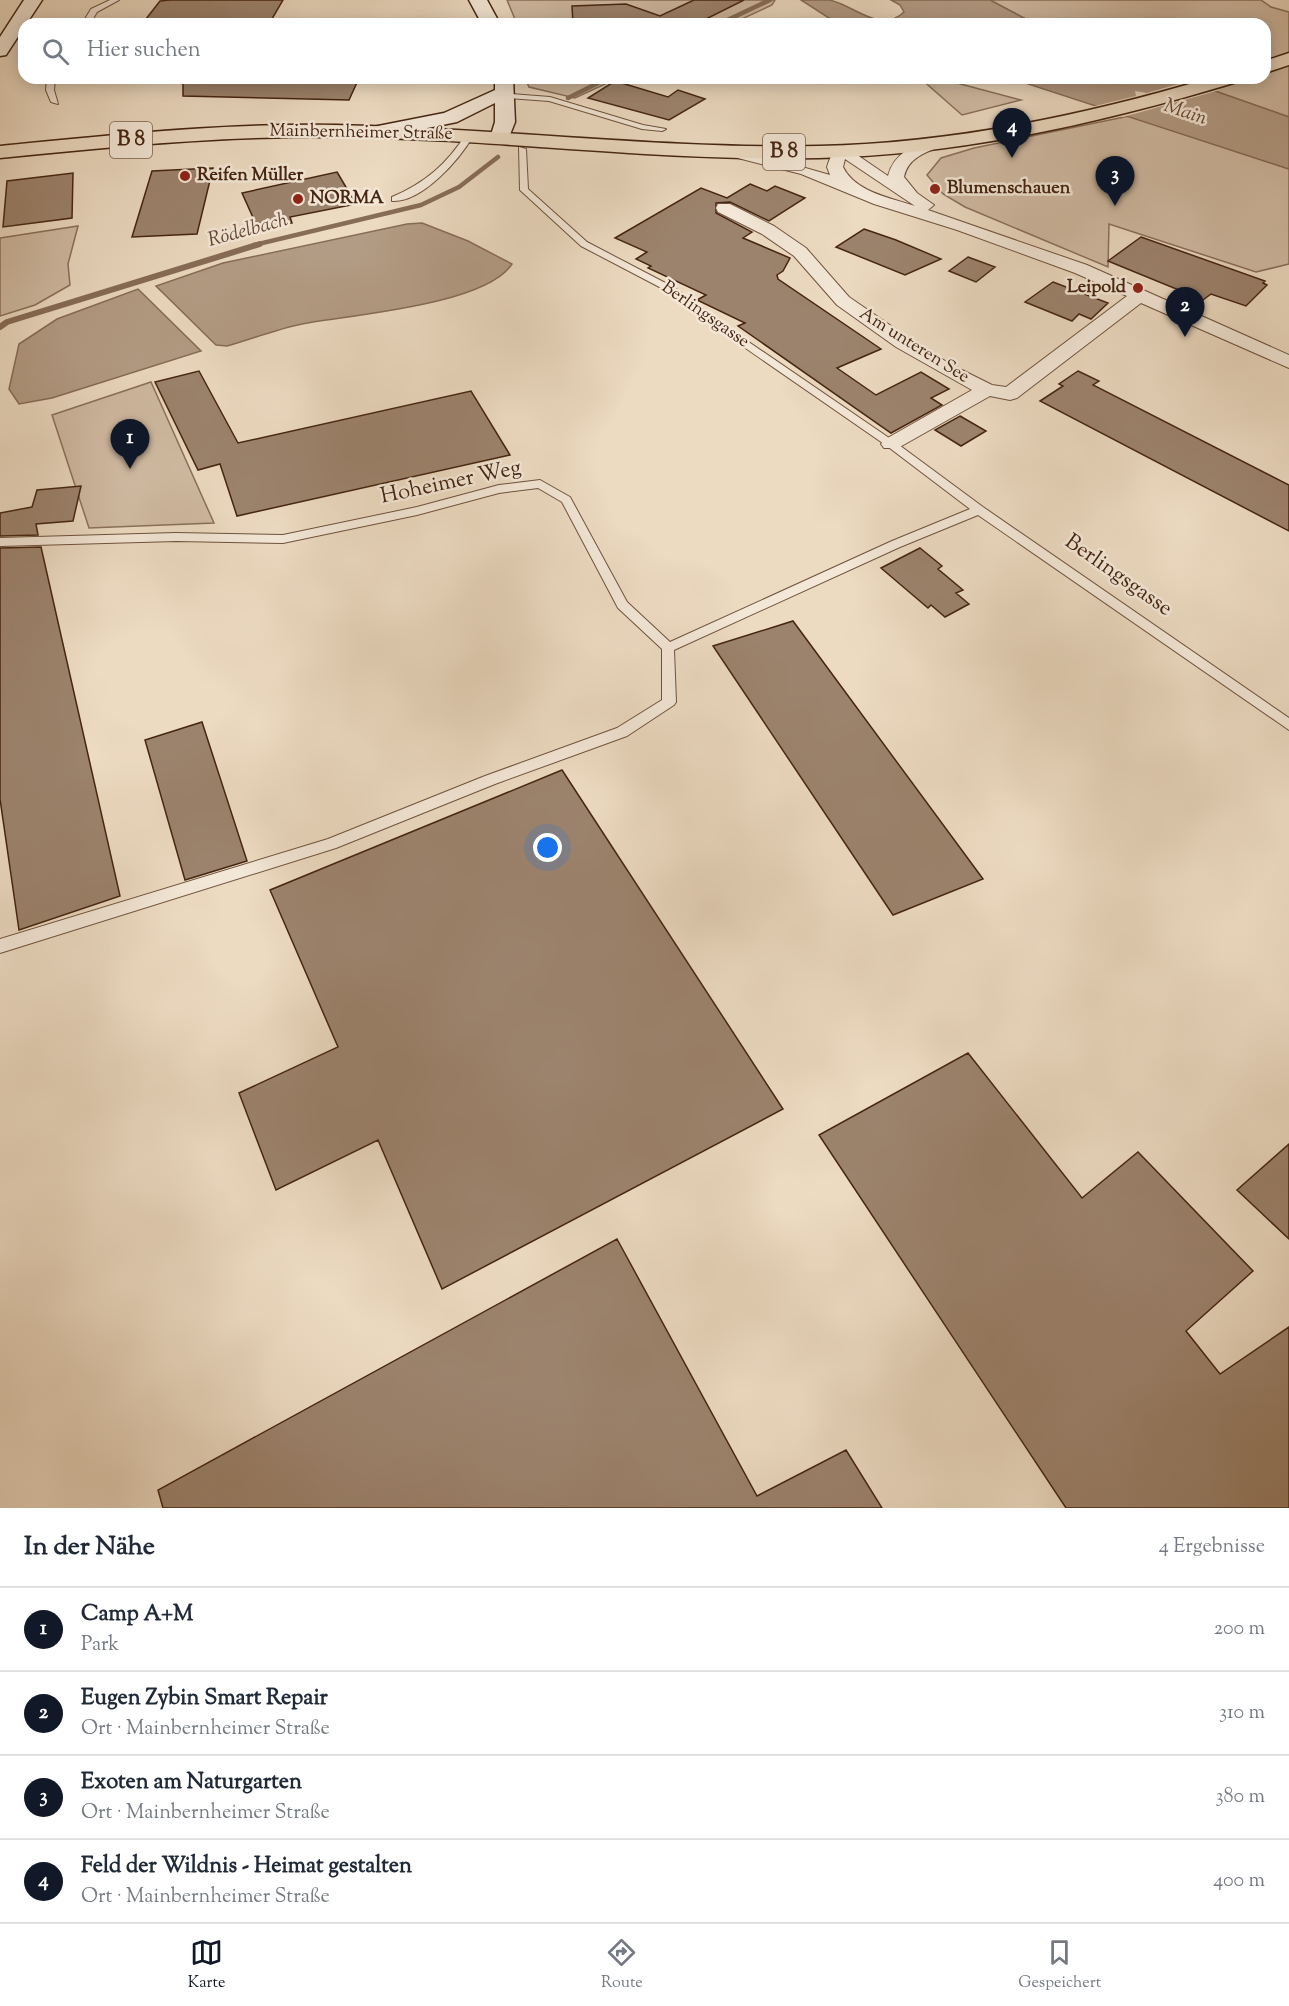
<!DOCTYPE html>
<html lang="de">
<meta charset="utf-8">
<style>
:root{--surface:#fff;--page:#f6f6f7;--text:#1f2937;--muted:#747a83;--line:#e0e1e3;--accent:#111827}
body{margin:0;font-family:"Sorts Mill Goudy",serif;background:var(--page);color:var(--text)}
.you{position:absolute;left:548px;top:848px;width:21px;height:21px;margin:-15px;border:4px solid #fff;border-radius:50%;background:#1a73e8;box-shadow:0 0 0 9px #1a73e833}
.badge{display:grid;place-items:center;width:39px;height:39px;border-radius:50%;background:var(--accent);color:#fff;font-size:20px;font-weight:700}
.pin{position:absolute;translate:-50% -50px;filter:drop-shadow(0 2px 3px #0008)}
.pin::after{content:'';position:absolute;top:32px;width:21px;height:18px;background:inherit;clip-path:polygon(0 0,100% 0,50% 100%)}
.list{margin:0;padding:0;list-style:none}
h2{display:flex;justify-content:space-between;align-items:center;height:78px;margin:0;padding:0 24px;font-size:26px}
h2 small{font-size:20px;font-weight:400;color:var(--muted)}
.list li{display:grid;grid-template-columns:39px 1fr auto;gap:18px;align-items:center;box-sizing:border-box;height:84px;padding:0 24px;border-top:2px solid var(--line)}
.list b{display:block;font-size:22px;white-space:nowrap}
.list p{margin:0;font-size:20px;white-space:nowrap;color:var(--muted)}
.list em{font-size:20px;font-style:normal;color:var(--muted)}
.icon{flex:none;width:33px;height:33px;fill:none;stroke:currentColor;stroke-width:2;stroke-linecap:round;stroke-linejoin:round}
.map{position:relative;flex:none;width:1289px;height:1508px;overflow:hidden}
.search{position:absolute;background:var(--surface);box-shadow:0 3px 15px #0003;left:18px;right:18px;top:18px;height:66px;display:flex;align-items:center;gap:15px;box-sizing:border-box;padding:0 21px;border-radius:18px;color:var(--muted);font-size:22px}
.sheet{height:414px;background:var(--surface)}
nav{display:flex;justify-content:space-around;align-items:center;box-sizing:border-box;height:84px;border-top:2px solid var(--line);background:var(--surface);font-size:16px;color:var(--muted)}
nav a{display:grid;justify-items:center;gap:3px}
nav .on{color:var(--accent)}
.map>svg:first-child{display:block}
.green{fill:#d0bba3;stroke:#8a705a;stroke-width:1.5}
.water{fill:#b39c85;stroke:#876c57;stroke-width:1.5}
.pier{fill:#ecdac1}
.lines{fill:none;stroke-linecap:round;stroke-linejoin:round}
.stream-far1{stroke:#876c57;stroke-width:4.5}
.stream{stroke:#876c57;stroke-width:6}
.building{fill:#9c836d;stroke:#452511;stroke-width:1.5}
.service-casing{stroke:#6f523d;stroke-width:2}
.minor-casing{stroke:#6f523d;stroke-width:2}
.secondary-casing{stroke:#452511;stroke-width:3}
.primary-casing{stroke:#452511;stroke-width:3}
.service{fill:#f3e7d7;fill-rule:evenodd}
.minor{fill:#f3e7d7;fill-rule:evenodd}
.secondary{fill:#f3e7d7;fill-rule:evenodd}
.primary{fill:#ecdac1;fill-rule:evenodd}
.poi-dot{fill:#8f2418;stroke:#f3e7d7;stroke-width:2}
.labels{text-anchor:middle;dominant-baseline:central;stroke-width:5;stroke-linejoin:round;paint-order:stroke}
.far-street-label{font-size:18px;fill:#452511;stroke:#f3e7d7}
.far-poi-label{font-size:18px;font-weight:bold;fill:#452511;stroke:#f3e7d7;text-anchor:start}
.far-water-label{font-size:20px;font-style:italic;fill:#664934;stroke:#f3e7d7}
.shield{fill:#f3e7d7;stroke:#795f4c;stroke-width:1.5}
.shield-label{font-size:21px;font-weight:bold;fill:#452511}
.street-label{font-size:22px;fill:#452511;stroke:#f3e7d7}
</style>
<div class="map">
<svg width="1289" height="1508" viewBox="0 0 1289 1508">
<rect width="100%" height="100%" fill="#ecdac1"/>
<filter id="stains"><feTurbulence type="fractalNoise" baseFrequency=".00333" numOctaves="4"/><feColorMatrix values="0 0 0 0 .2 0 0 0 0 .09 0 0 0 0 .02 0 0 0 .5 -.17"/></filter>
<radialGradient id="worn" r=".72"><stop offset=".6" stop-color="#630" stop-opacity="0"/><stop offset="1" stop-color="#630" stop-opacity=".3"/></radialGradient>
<!-- green -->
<path class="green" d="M 507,0 L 775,0 L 772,5 L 731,24 L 517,24 Z
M 990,0 L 1261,0 L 1271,7 L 1289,12 L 1289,117 L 1178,78 L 1265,78 L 1265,24 L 1035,24 Z
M 525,78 L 618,78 L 575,98 L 529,87 Z
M 920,78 L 938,78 L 1021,100 L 962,115 Z
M 1129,116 L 1289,169 L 1289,264 L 1256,272 L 1109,224 L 1108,267 L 965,207 L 943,194 L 927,175 L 941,158 L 974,148 Z
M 78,226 L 68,264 L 70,285 L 35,305 L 0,316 L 0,238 Z
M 151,382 L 214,523 L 89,528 L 52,415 Z"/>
<!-- water -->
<path class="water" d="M 801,0 C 810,0 820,0 829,0 C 853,4 880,35 904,12 L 900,5 L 891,0 L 990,0 L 1035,24 L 845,24 L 829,18 Z
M 1010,78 L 1178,78 L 1289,117 L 1289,169 Z
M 422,223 L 468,241 L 512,264 C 486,305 350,315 302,324 C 277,329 252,339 227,346 L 216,345 L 156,286 L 223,263 L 407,224 Z
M 138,289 L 201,351 L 52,398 L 19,404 L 9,389 L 19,344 L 57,319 Z"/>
<!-- pier -->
<path class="pier" d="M 1181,78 L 1220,90 L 1123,117 L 1091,107 L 1136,96 L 1135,91 L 1147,93 L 1171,86 L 1182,83 Z"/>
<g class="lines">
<!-- stream-far1 -->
<path class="stream-far1" d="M 719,24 L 770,0
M 568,98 L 608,78
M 254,245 L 421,205 L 459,187 L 498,157"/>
<!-- stream -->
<path class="stream" d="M 0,327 L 7,322 L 260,244"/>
</g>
<!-- building -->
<path class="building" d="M 170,0 L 283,0 L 269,24 L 142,24 L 160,1 Z
M 694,0 L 744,0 L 696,24 L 573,24 L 572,6 L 626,4 L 660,16 Z
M 183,78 L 359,78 L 349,100 L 183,96 Z
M 615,81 L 668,97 L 678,90 L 705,99 L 669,120 L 588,98 Z
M 213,168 L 197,234 L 132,237 L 152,171 Z
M 337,172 L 356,204 L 290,217 L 292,223 L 267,228 L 264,222 L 256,224 L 242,193 Z
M 73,173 L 72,218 L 3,227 L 7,181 Z
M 750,184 L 767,191 L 775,186 L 805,198 L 769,221 L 730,202 L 716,203 L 716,213 L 752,232 L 743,238 L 790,258 L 783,271 L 777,275 L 778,279 L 881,349 L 837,368 L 876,395 L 921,372 L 949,389 L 931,398 L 942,405 L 891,433 L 738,326 L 745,323 L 697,300 L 706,295 L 648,268 L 651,266 L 636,259 L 647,252 L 615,238 L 701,188 L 727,198 Z
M 864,229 L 896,240 L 941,259 L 905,275 L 836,247 Z
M 1141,237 L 1265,281 L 1263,283 L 1267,285 L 1246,306 L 1211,294 L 1203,300 L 1108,261 Z
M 968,257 L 995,267 L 976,282 L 949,271 Z
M 1053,282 L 1108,303 L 1091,319 L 1079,314 L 1072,321 L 1025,302 Z
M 199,371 L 238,443 L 471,391 L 510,455 L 237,516 L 220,464 L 198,470 L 155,382 Z
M 1078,371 L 1099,381 L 1093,385 L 1289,485 L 1289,531 L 1040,401 L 1063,386 L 1059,384 Z
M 960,416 L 986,431 L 961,446 L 935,430 Z
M 81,486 L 73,521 L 36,524 L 38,535 L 0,536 L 0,513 L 32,507 L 37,490 Z
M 41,547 L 120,896 L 19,930 L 0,799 L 0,548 Z
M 920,548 L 942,566 L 938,569 L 963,590 L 956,593 L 969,604 L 945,617 L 931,605 L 928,608 L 881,568 Z
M 793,621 L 983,879 L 893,915 L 713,646 Z
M 202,722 L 247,861 L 185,880 L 145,740 Z
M 562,770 L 783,1109 L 442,1289 L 378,1140 L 276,1190 L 239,1093 L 338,1047 L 270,890 Z
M 968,1053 L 1082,1198 L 1138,1152 L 1253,1271 L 1186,1331 L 1220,1374 L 1289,1327 L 1289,1508 L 1066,1508 L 819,1135 Z
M 1289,1144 L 1289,1239 L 1237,1190 Z
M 617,1239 L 757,1496 L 846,1450 L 882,1508 L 163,1508 L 158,1490 Z"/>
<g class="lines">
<defs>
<path id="service" d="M 110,0 L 119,0 L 97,12 L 90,24 L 82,24 L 91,9 Z
M 47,78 L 55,78 L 54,90 L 58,104 L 51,102 L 46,90 Z
M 497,93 L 550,97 L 643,125 L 666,129 L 662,131 L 642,129 L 549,101 L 494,97 L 494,93 Z
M 466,134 L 473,136 C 460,159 422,203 392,201 L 392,197 C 425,183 447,164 466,134 Z
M 519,147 L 526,149 L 528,189 L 587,242 L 675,288 L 721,323 L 895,442 L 983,507 L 1289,718 L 1289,730 L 978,515 L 900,547 L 674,650 L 676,702 L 674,705 L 627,736 L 495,784 L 336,848 L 0,953 L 0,939 L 328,839 L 485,776 L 617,728 L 662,700 L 662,649 L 618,608 L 562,502 L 538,488 L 499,493 L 417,515 L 283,543 L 176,541 L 0,546 L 0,538 L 176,533 L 283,535 L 417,507 L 499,485 L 540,480 L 570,497 L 627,602 L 670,642 L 892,541 L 970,509 L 887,446 L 715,327 L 669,292 L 581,246 L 520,190 Z"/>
<path id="minor" d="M 937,138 L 945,143 L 943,146 C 925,152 908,158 904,177 L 917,193 L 934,205 L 928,210 L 1087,265 L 1289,355 L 1289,368 L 1141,303 L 1017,398 L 1010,400 L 990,396 L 898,448 L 884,448 L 881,444 L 884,440 L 972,390 L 896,347 L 837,305 L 794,256 L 762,234 L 718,212 L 716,208 L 718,204 L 730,204 L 774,226 L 806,248 L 849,297 L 910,339 L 950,364 L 992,385 L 1006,387 L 1127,296 L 1075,273 L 957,230 L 874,204 L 801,174 L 726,155 L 724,152 L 732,147 L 830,175 L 827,167 C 830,157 833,149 844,146 L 888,176 C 894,152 916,144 937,138 ZM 845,159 L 915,206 C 891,198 855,192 843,167 Z"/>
<path id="secondary" d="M 24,0 L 42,0 L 6,55 L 0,56 L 0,37 Z
M 469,0 L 487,0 L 500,24 L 482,24 Z
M 495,78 L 513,78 L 515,122 L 507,142 L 493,142 L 490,138 L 495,122 L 495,103 L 457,122 L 378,138 L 371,136 L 368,132 L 371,128 L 378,126 L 444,113 L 495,90 Z"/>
<path id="primary" d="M 1289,53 L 1289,65 L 1265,73 L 1265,61 Z
M 1210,78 L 1239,78 L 1237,82 C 1101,123 961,155 819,158 C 656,162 494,138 331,137 C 220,136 110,147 0,158 L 0,146 C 112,135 224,123 336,125 C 497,128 658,149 819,146 C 952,143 1083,116 1210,78 Z"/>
</defs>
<!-- service casing -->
<use href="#service" class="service-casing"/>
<!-- minor casing -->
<use href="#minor" class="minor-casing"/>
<!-- secondary casing -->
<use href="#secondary" class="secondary-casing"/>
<!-- primary casing -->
<use href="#primary" class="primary-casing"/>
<!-- service -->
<use href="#service" class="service"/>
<!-- minor -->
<use href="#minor" class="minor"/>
<!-- secondary -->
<use href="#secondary" class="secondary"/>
<!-- primary -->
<use href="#primary" class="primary"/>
</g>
<!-- markers -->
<g class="poi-dot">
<circle cx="185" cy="176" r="6"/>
<circle cx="935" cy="189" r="6"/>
<circle cx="298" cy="199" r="6"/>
<circle cx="1138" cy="288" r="6"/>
</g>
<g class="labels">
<!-- far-street labels -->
<g class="far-street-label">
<text transform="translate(361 133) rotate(1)">Mainbernheimer Straße</text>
<text transform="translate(705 315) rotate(35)">Berlingsgasse</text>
<text transform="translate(914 346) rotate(32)">Am unteren See</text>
</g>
<!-- far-poi labels -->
<g class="far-poi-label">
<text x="197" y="176">Reifen Müller</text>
<text x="947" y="189">Blumenschauen</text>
<text x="310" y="199">NORMA</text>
<text x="1126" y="288" text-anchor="end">Leipold</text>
</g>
<!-- far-water labels -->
<g class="far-water-label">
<text transform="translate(1185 113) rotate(19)">Main</text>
<text transform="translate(248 231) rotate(-15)">Rödelbach</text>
</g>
<!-- shield labels -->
<g class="shield">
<rect x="110" y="122" width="42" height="36" rx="4.5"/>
<rect x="763" y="134" width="42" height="36" rx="4.5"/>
</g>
<g class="shield-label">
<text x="131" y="140">B 8</text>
<text x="784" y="152">B 8</text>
</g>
<!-- street labels -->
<g class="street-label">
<text transform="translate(451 483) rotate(-12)">Hoheimer Weg</text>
<text transform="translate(1118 576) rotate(35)">Berlingsgasse</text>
</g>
</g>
<rect width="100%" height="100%" filter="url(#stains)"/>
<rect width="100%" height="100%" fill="url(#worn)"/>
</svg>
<div class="you"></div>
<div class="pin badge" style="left:130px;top:469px">1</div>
<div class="pin badge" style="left:1185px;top:337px">2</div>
<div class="pin badge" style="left:1115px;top:206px">3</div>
<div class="pin badge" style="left:1012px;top:158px">4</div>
<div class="search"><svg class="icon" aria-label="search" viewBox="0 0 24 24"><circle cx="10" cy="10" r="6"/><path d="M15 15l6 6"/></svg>Hier suchen</div>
</div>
<section class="sheet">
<h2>In der Nähe<small>4 Ergebnisse</small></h2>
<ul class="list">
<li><span class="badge">1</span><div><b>Camp A+M</b><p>Park</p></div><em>200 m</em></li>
<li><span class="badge">2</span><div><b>Eugen Zybin Smart Repair</b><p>Ort · Mainbernheimer Straße</p></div><em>310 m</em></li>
<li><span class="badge">3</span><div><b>Exoten am Naturgarten</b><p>Ort · Mainbernheimer Straße</p></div><em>380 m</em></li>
<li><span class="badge">4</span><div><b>Feld der Wildnis - Heimat gestalten</b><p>Ort · Mainbernheimer Straße</p></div><em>400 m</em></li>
</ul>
</section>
<nav>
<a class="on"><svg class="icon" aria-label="map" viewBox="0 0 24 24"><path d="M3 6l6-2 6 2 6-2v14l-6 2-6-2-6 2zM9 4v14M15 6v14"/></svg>Karte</a>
<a><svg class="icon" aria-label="directions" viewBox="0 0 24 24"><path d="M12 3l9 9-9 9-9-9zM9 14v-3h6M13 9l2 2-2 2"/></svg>Route</a>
<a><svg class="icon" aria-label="saved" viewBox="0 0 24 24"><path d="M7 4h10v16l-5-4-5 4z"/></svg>Gespeichert</a>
</nav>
